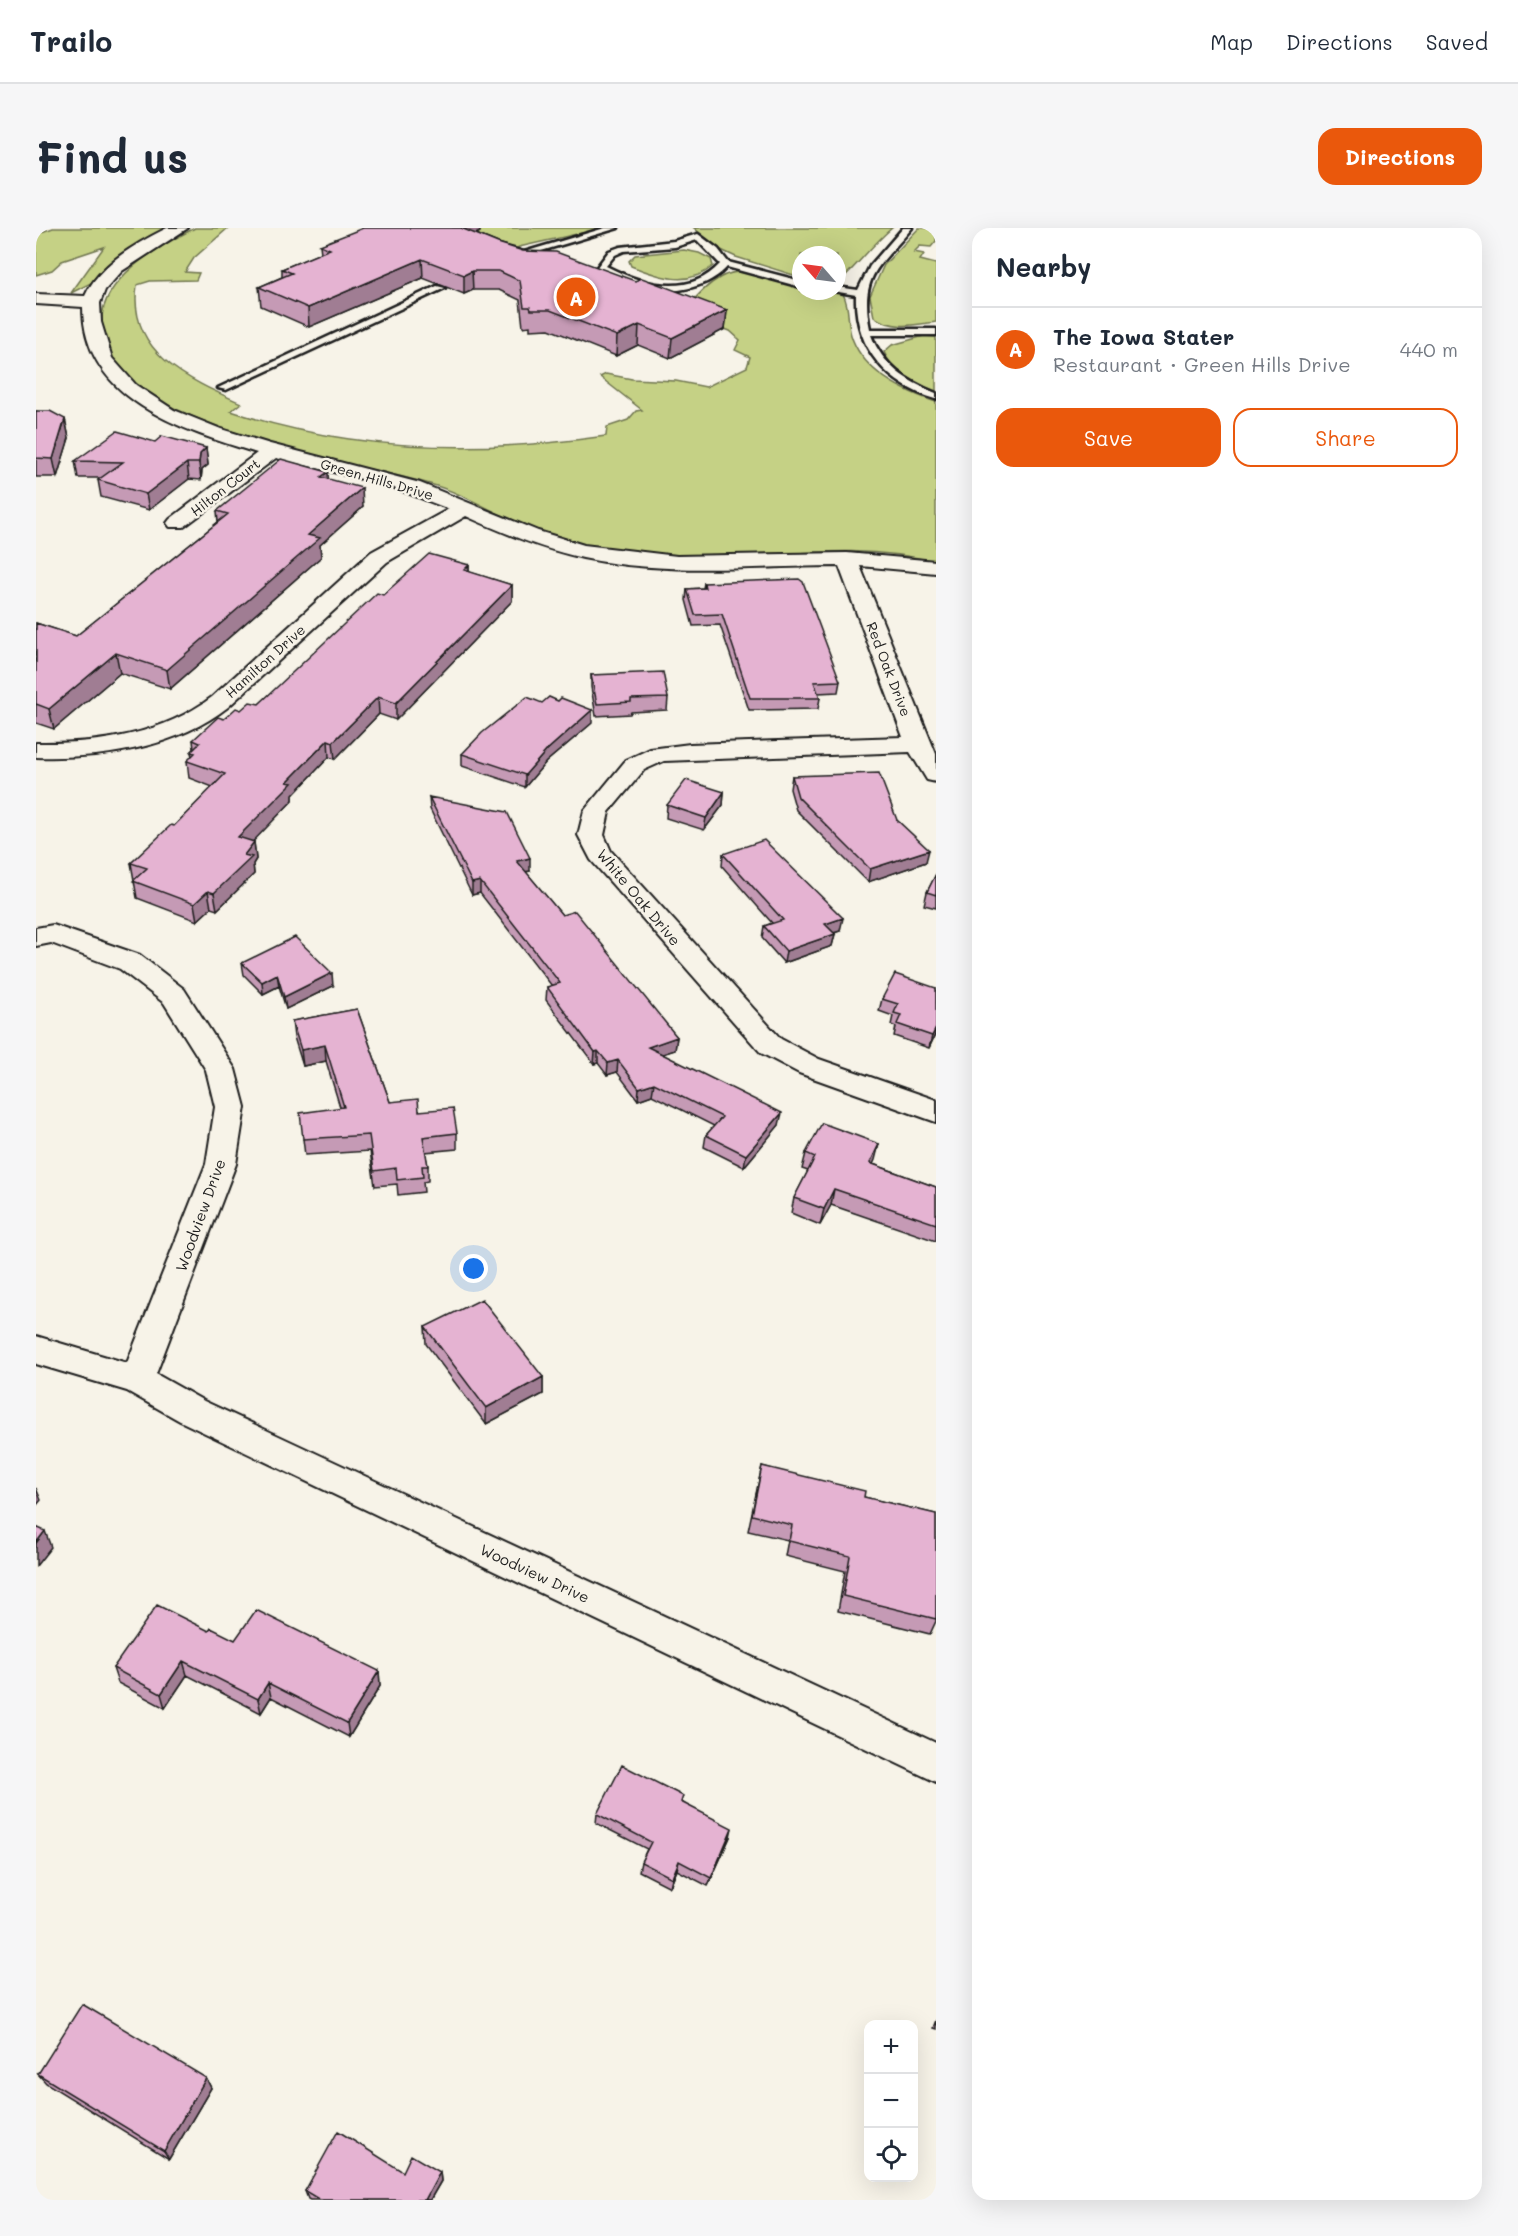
<!DOCTYPE html>
<meta charset="utf-8">
<style>
:root{--surface:#fff;--page:#f6f6f7;--text:#1f2937;--muted:#747a83;--line:#e0e1e3;--accent:#ea580c}
body{margin:0;font-family:Mali,sans-serif;background:var(--page);color:var(--text)}
.controls{position:absolute;right:18px;bottom:18px;display:grid;overflow:hidden;border-radius:12px;box-shadow:0 6px 24px #0002}
.controls button{width:54px;height:54px;display:grid;place-items:center;padding:0;border:0;border-bottom:2px solid var(--line);background:var(--surface);color:var(--text);font:30px sans-serif}
.compass{position:absolute;left:756px;top:18px;width:54px;height:54px;border-radius:50%;background:var(--surface);box-shadow:0 6px 24px #0002;rotate:298deg}
.you{position:absolute;left:438px;top:1041px;width:21px;height:21px;margin:-15px;border:4px solid #fff;border-radius:50%;background:#1a73e8;box-shadow:0 0 0 9px #1a73e833}
.badge{display:grid;place-items:center;width:39px;height:39px;border-radius:50%;background:var(--accent);color:#fff;font-size:20px;font-weight:700}
.pin{position:absolute;translate:-50% -50%;border:3px solid #fff;box-shadow:0 2px 6px #0006}
.list{margin:0;padding:0;list-style:none}
h2{display:flex;justify-content:space-between;align-items:center;height:78px;margin:0;padding:0 24px;font-size:26px}
h2 small{font-size:20px;font-weight:400;color:var(--muted)}
.list li{display:grid;grid-template-columns:39px 1fr auto;gap:18px;align-items:center;box-sizing:border-box;height:84px;padding:0 24px;border-top:2px solid var(--line)}
.list b{display:block;font-size:22px;white-space:nowrap}
.list p{margin:0;font-size:20px;white-space:nowrap;color:var(--muted)}
.list em{font-size:20px;font-style:normal;color:var(--muted)}
.actions{display:flex;gap:12px;padding:18px 24px}
.actions a{flex:1;padding:14px 0;border:2px solid var(--accent);border-radius:18px;text-align:center;font-size:21px;color:var(--accent)}
.actions .main{background:var(--accent);color:#fff}
.icon{flex:none;width:33px;height:33px;fill:none;stroke:currentColor;stroke-width:2;stroke-linecap:round;stroke-linejoin:round}
.map{position:relative;flex:none;width:900px;height:1972px;overflow:hidden;border-radius:18px}
header{display:flex;align-items:center;gap:36px;box-sizing:border-box;height:84px;padding:0 30px;background:var(--surface);border-bottom:2px solid var(--line)}
header strong{font-size:28px}
nav{display:flex;gap:33px;margin-inline-start:auto;font-size:21px}
.intro{display:flex;align-items:center;justify-content:space-between;box-sizing:border-box;height:144px;padding:0 36px}
h1{margin:0;font-size:42px}
.button{padding:15px 27px;border-radius:18px;background:var(--accent);color:#fff;font-size:21px;font-weight:700}
main{display:flex;gap:36px;padding:0 36px}
aside{flex:1;background:var(--surface);border-radius:18px;box-shadow:0 6px 24px #0002}
.map>svg:first-child{display:block}
.green{fill:#c5d185;stroke:#707650;stroke-width:1.5}
.lines{fill:none;stroke-linecap:round;stroke-linejoin:round}
.service-casing{stroke:#1c1c1c;stroke-width:5}
.minor-casing{stroke:#1c1c1c;stroke-width:4}
.service{fill:#f7f3e8;fill-rule:evenodd}
.minor{fill:#f7f3e8;fill-rule:evenodd}
.wall{fill:#c59ab5;stroke:#1c1c1c;stroke-width:1.5}
.shaded-wall{fill:#a07d93;stroke:#1c1c1c;stroke-width:1.5}
.building{fill:#e5b3d2;stroke:#1c1c1c;stroke-width:1.5}
.labels{text-anchor:middle;dominant-baseline:central;stroke-width:5;stroke-linejoin:round;paint-order:stroke}
.far-street-label{font-size:14px;fill:#1c1c1c;stroke:#f7f3e8}
.street-label{font-size:15px;fill:#1c1c1c;stroke:#f7f3e8}
</style>
<header>
<strong>Trailo</strong>
<nav><a>Map</a><a>Directions</a><a>Saved</a></nav>
</header>
<div class="intro"><h1>Find us</h1><a class="button">Directions</a></div>
<main>
<div class="map">
<svg width="900" height="1972" viewBox="0 0 900 1972">
<rect width="100%" height="100%" fill="#f7f3e8"/>
<filter id="ink" filterUnits="userSpaceOnUse"><feTurbulence type="fractalNoise" baseFrequency=".0167" numOctaves="2"/><feDisplacementMap in="SourceGraphic" scale="12" xChannelSelector="R" yChannelSelector="G"/><feConvolveMatrix kernelMatrix="1 2 1 2 8 2 1 2 1" color-interpolation-filters="sRGB"/></filter>
<g filter="url(#ink)">
<!-- green -->
<path class="green" d="M 17,0 L 129,0 L 89,23 L 59,53 L 35,65 L 68,19 L 26,33 L 16,42 L 0,47 L 0,6 Z
M 159,0 L 192,0 L 158,30 L 149,44 L 163,45 L 160,52 L 114,53 L 101,57 C 91,125 153,152 205,175 L 195,183 C 316,224 445,226 570,208 L 571,199 L 592,192 L 600,183 L 606,182 L 564,149 L 570,146 L 596,151 L 640,153 L 670,159 L 711,139 L 714,129 L 699,122 L 704,112 L 694,103 L 647,85 C 660,68 682,42 706,44 C 726,45 745,55 765,58 L 765,63 L 799,63 L 807,66 C 814,79 811,94 815,107 C 826,143 867,163 900,174 L 900,334 C 801,309 706,338 607,327 C 563,322 515,310 475,292 C 448,279 423,264 394,256 C 318,235 115,199 75,132 C 69,120 67,110 66,97 C 62,51 125,17 159,0 Z
M 432,0 L 568,0 L 483,19 L 459,31 L 418,15 Z
M 658,0 L 856,0 C 837,16 823,35 805,52 L 801,52 L 801,27 L 765,27 L 764,49 L 700,29 L 683,21 Z
M 883,0 L 900,0 L 900,13 L 895,19 L 884,18 L 878,24 L 888,26 L 884,32 L 900,36 L 900,94 C 878,97 858,102 838,89 L 834,68 L 848,37 Z
M 648,22 L 663,25 L 675,31 L 677,38 C 652,60 623,49 595,38 L 593,33 L 599,27 Z
M 888,108 L 900,109 L 900,163 C 882,157 855,142 848,124 L 856,117 Z"/>
<g class="lines">
<defs>
<path id="service" d="M 569,0 L 582,0 L 475,32 L 468,30 Z
M 867,0 L 876,0 C 844,38 823,47 834,101 L 900,101 L 900,107 L 835,107 C 847,138 870,153 900,165 L 900,171 C 851,157 818,119 820,67 L 797,63 L 801,63 L 801,59 L 822,62 L 834,38 Z
M 662,6 L 682,21 L 692,34 L 765,53 L 765,59 L 691,39 C 660,73 594,68 561,39 L 573,23 L 584,19 L 638,13 ZM 661,12 L 684,36 C 653,70 607,57 570,38 L 579,27 L 588,23 L 639,19 Z
M 401,58 L 409,60 L 190,162 L 182,160 Z"/>
<path id="minor" d="M 131,0 L 152,0 L 86,43 L 69,62 L 64,75 L 65,94 L 76,130 L 100,157 L 138,182 L 185,201 L 234,216 L 384,255 L 502,303 L 548,317 L 641,328 L 811,325 L 900,333 L 900,345 L 824,338 L 900,526 L 900,554 L 891,552 L 874,524 L 628,533 L 608,542 L 573,584 L 568,607 L 575,623 L 745,811 L 783,831 L 900,872 L 900,894 L 763,845 L 725,825 L 555,632 L 542,607 L 548,583 L 590,532 L 614,521 L 654,516 L 867,509 L 803,338 C 717,338 632,348 547,330 C 506,321 468,305 430,288 L 351,334 L 192,479 C 140,520 66,531 0,529 L 0,515 C 62,516 126,507 176,469 L 335,324 L 413,281 L 350,257 L 240,230 L 148,299 L 134,299 L 131,295 L 134,291 L 221,225 C 147,202 47,172 47,79 L 0,76 L 0,66 L 49,68 C 63,36 101,15 131,0 Z
M 17,697 L 104,727 L 148,761 L 199,841 L 209,879 L 200,936 L 120,1146 L 168,1173 L 900,1515 L 900,1554 L 144,1193 L 91,1163 L 0,1136 L 0,1108 L 91,1135 L 170,936 L 179,879 L 170,842 L 128,775 L 84,741 L 15,715 L 0,718 L 0,700 Z"/>
</defs>
<!-- service casing -->
<use href="#service" class="service-casing"/>
<!-- minor casing -->
<use href="#minor" class="minor-casing"/>
<!-- service -->
<use href="#service" class="service"/>
<!-- minor -->
<use href="#minor" class="minor"/>
</g>
<!-- wall -->
<path class="wall" d="M 444,4 L 440,6 L 462,15 L 599,53 L 691,82 L 689,101 L 634,130 L 602,117 L 580,128 L 513,101 L 494,102 L 494,98 L 487,99 L 484,72 L 463,62 L 437,62 L 428,66 L 387,50 L 273,99 L 225,78 L 223,59 L 246,49 L 246,41 L 285,25 L 284,17 Z
M 0,183 L 29,191 L 33,210 L 21,249 L 0,249 Z
M 119,214 L 170,220 L 172,237 L 166,242 L 165,252 L 153,251 L 113,282 L 65,269 L 62,252 L 65,250 L 42,250 L 39,233 Z
M 292,251 L 327,279 L 284,317 L 285,329 L 134,461 L 84,445 L 18,501 L 0,495 L 0,395 L 40,408 L 182,294 L 181,283 Z
M 433,337 L 433,344 L 476,357 L 476,373 L 360,492 L 343,486 L 299,531 L 293,529 L 257,567 L 257,572 L 216,614 L 218,614 L 220,631 L 217,636 L 218,646 L 181,682 L 175,680 L 161,693 L 101,670 L 95,635 L 138,598 L 177,559 L 153,550 L 151,533 L 156,529 L 155,524 L 158,521 L 157,512 L 188,491 L 205,482 L 223,476 L 347,367 Z
M 668,355 L 804,453 L 802,464 L 782,465 L 784,470 L 782,481 L 713,482 L 684,397 L 657,398 L 650,372 L 651,361 L 667,360 Z
M 555,447 L 632,470 L 631,482 L 595,484 L 594,486 L 560,488 L 555,459 Z
M 556,495 L 510,534 L 489,559 L 426,538 L 426,526 Z
M 756,548 L 890,634 L 832,654 L 760,582 L 754,561 Z
M 688,564 L 687,577 L 668,602 L 630,590 L 631,577 Z
M 393,569 L 494,643 L 490,644 L 526,687 L 641,809 L 639,822 L 626,826 L 743,897 L 708,939 L 668,919 L 670,907 L 678,898 L 616,867 L 602,872 L 581,844 L 571,847 L 562,835 L 558,836 L 510,772 L 511,759 L 516,758 L 444,665 L 436,667 L 394,581 Z
M 687,626 L 804,703 L 798,705 L 799,706 L 796,718 L 748,735 L 726,710 L 728,698 L 736,695 L 686,638 Z
M 900,646 L 900,680 L 888,677 L 891,664 Z
M 206,735 L 297,758 L 250,781 L 243,758 L 227,766 L 208,747 Z
M 900,760 L 900,808 L 899,807 L 893,820 L 858,808 L 860,799 L 855,797 L 857,788 L 843,783 L 846,771 Z
M 321,781 L 354,874 L 383,883 L 421,905 L 421,921 L 389,924 L 392,938 L 392,953 L 387,954 L 388,964 L 362,967 L 361,956 L 339,958 L 334,923 L 269,927 L 267,911 L 304,879 L 290,833 L 267,838 L 258,809 L 256,793 Z
M 843,916 L 837,936 L 900,959 L 900,1013 L 795,977 L 784,997 L 755,985 L 758,970 L 772,943 L 766,941 L 770,925 Z
M 389,1099 L 507,1149 L 507,1166 L 450,1196 L 390,1116 Z
M 726,1238 L 828,1269 L 900,1286 L 900,1393 L 894,1406 L 802,1383 L 809,1343 L 749,1328 L 752,1312 L 712,1303 Z
M 173,1403 L 199,1412 L 343,1443 L 344,1458 L 313,1509 L 235,1469 L 225,1485 L 151,1447 L 129,1480 L 82,1455 L 77,1440 Z
M 646,1574 L 694,1609 L 672,1658 L 641,1642 L 634,1659 L 603,1643 L 605,1634 L 611,1621 L 560,1595 L 561,1586 Z
M 900,1792 L 900,1801 L 897,1800 Z
M 2,1846 L 170,1850 L 175,1860 L 133,1931 L 10,1855 Z
M 367,1944 L 404,1944 L 405,1953 L 394,1972 L 274,1972 L 272,1971 L 269,1963 Z"/>
<!-- shaded-wall -->
<path class="shaded-wall" d="M 417,0 L 444,0 L 444,4 L 418,15 Z
M 386,31 L 387,50 L 273,99 L 272,80 Z
M 436,43 L 437,62 L 428,66 L 428,47 Z
M 691,82 L 689,101 L 634,130 L 636,110 Z
M 603,97 L 602,117 L 580,128 L 581,108 Z
M 29,191 L 33,210 L 21,249 L 17,231 Z
M 170,220 L 172,237 L 166,242 L 165,252 L 163,235 L 164,226 Z
M 151,235 L 153,251 L 113,282 L 110,266 Z
M 292,244 L 293,263 L 285,249 Z
M 326,260 L 327,279 L 284,317 L 285,329 L 134,461 L 131,442 L 272,307 Z
M 433,337 L 433,354 L 428,342 Z
M 476,357 L 476,373 L 360,492 L 360,475 Z
M 80,425 L 84,445 L 18,501 L 13,481 Z
M 342,469 L 343,486 L 299,531 L 297,514 Z
M 556,482 L 556,495 L 510,534 L 489,559 L 489,547 L 511,522 Z
M 292,512 L 293,529 L 257,567 L 257,572 L 205,626 L 202,609 L 251,554 Z
M 688,564 L 687,577 L 668,602 L 670,590 Z
M 218,614 L 220,631 L 217,636 L 218,646 L 181,682 L 178,665 Z
M 893,622 L 890,634 L 832,654 L 834,641 Z
M 494,630 L 494,643 L 481,645 L 481,633 Z
M 444,653 L 444,665 L 436,667 L 436,655 Z
M 172,663 L 175,680 L 161,693 L 158,676 Z
M 807,690 L 804,703 L 787,708 L 789,696 Z
M 799,706 L 796,718 L 748,735 L 750,723 Z
M 296,745 L 297,758 L 250,781 L 248,769 Z
M 241,746 L 243,758 L 227,766 L 226,754 Z
M 900,800 L 899,807 L 893,820 L 896,808 Z
M 641,809 L 639,822 L 611,831 L 612,819 Z
M 289,817 L 290,833 L 267,838 L 265,822 Z
M 562,823 L 562,835 L 558,836 L 559,824 Z
M 582,832 L 581,844 L 571,847 L 572,835 Z
M 618,855 L 616,867 L 602,872 L 603,860 Z
M 746,885 L 743,897 L 708,939 L 710,927 Z
M 843,916 L 839,932 L 830,951 L 834,935 Z
M 798,961 L 795,977 L 784,997 L 788,981 Z
M 507,1149 L 507,1166 L 450,1196 L 450,1180 Z
M 0,1260 L 5,1272 L 0,1278 Z
M 9,1303 L 15,1319 L 0,1338 L 0,1315 Z
M 147,1433 L 151,1447 L 129,1480 L 125,1466 Z
M 343,1443 L 344,1458 L 313,1509 L 311,1495 Z
M 232,1455 L 235,1469 L 225,1485 L 222,1471 Z
M 696,1600 L 694,1609 L 672,1658 L 675,1650 Z
M 643,1633 L 641,1642 L 634,1659 L 636,1650 Z
M 170,1850 L 175,1860 L 133,1931 L 128,1923 Z
M 404,1944 L 405,1953 L 394,1972 L 389,1972 Z"/>
<!-- building -->
<path class="building" d="M 327,0 L 425,0 L 462,15 L 487,23 L 520,24 L 599,53 L 606,50 L 691,82 L 636,110 L 603,97 L 581,108 L 514,82 L 495,82 L 494,79 L 488,79 L 484,53 L 463,43 L 436,43 L 428,47 L 386,31 L 272,80 L 223,59 L 256,45 L 246,41 L 294,21 L 284,17 Z
M 0,183 L 14,183 L 29,191 L 17,231 L 0,230 Z
M 81,203 L 119,214 L 126,208 L 170,220 L 164,226 L 163,235 L 151,235 L 110,266 L 62,252 L 87,234 L 39,233 Z
M 245,231 L 292,244 L 285,249 L 326,260 L 272,307 L 284,310 L 131,442 L 80,425 L 13,481 L 0,476 L 0,395 L 40,408 L 192,286 L 181,283 Z
M 393,326 L 433,337 L 428,342 L 476,357 L 360,475 L 342,469 L 297,514 L 292,512 L 251,554 L 256,555 L 202,609 L 218,614 L 208,627 L 216,629 L 178,665 L 172,663 L 158,676 L 97,653 L 111,640 L 95,635 L 135,597 L 138,598 L 189,546 L 151,533 L 159,525 L 155,524 L 164,515 L 157,512 L 182,489 L 188,491 L 200,480 L 205,482 L 214,474 L 223,476 L 341,365 L 347,367 Z
M 763,351 L 767,354 L 804,453 L 778,454 L 784,470 L 714,470 L 686,386 L 659,387 L 651,361 L 669,360 L 668,355 Z
M 627,444 L 632,470 L 595,471 L 595,474 L 561,476 L 555,447 Z
M 491,469 L 506,475 L 513,469 L 522,473 L 525,470 L 556,482 L 511,522 L 489,547 L 426,526 L 446,505 Z
M 843,545 L 861,592 L 893,622 L 834,641 L 762,569 L 756,548 Z
M 650,552 L 688,564 L 670,590 L 631,577 Z
M 393,569 L 471,584 L 494,630 L 481,633 L 526,687 L 539,683 L 641,809 L 612,819 L 746,885 L 710,927 L 670,907 L 686,889 L 618,855 L 603,860 L 582,832 L 572,835 L 562,823 L 559,824 L 511,759 L 524,755 L 444,653 L 436,655 Z
M 728,612 L 807,690 L 789,696 L 799,706 L 750,723 L 728,698 L 747,692 L 687,626 Z
M 900,646 L 900,667 L 891,664 Z
M 259,709 L 296,745 L 248,769 L 241,746 L 226,754 L 206,735 Z
M 859,746 L 900,760 L 900,800 L 896,808 L 861,796 L 865,787 L 858,785 L 862,776 L 846,771 Z
M 321,781 L 354,874 L 382,871 L 383,883 L 417,880 L 421,905 L 387,909 L 392,938 L 386,938 L 387,949 L 361,952 L 360,940 L 338,943 L 333,907 L 267,911 L 264,885 L 308,879 L 289,817 L 265,822 L 256,793 Z
M 786,895 L 843,916 L 834,935 L 900,959 L 900,996 L 798,961 L 788,981 L 758,970 L 779,929 L 770,925 Z
M 446,1071 L 507,1149 L 450,1180 L 389,1099 Z
M 726,1238 L 829,1263 L 828,1269 L 900,1286 L 900,1391 L 807,1368 L 814,1328 L 753,1313 L 756,1297 L 716,1287 Z
M 0,1299 L 9,1303 L 0,1315 Z
M 121,1377 L 173,1403 L 175,1400 L 199,1412 L 220,1382 L 343,1443 L 311,1495 L 232,1455 L 222,1471 L 147,1433 L 125,1466 L 77,1440 Z
M 586,1537 L 647,1568 L 645,1574 L 696,1600 L 675,1650 L 643,1633 L 636,1650 L 605,1634 L 615,1614 L 561,1586 Z
M 46,1776 L 170,1850 L 128,1923 L 2,1846 Z
M 302,1903 L 367,1944 L 375,1927 L 404,1944 L 389,1972 L 284,1972 L 269,1963 Z"/>
</g>
<g class="labels">
<!-- far-street labels -->
<g class="far-street-label">
<text transform="translate(341 251) rotate(16)">Green Hills Drive</text>
<text transform="translate(189 259) rotate(-38)">Hilton Court</text>
<text transform="translate(229 433) rotate(-42)">Hamilton Drive</text>
<text transform="translate(853 441) rotate(69)">Red Oak Drive</text>
</g>
<!-- street labels -->
<g class="street-label">
<text transform="translate(603 669) rotate(50)">White Oak Drive</text>
<text transform="translate(164 987) rotate(-70)">Woodview Drive</text>
<text transform="translate(499 1345) rotate(25)">Woodview Drive</text>
</g>
</g>
</svg>
<div class="controls">
<button>+</button>
<button>−</button>
<button><svg class="icon" aria-label="locate" viewBox="0 0 24 24"><circle cx="12" cy="12" r="6"/><path d="M12 2v4M12 18v4M2 12h4M18 12h4"/></svg></button>
</div>
<svg class="compass" viewBox="-18 -18 36 36"><path d="M0-13l5 13h-10z" fill="#e53935"/><path d="M0 13l5-13h-10z" fill="#747a83"/></svg>
<div class="you"></div>
<div class="pin badge" style="left:540px;top:69px">A</div>
</div>
<aside>
<h2>Nearby<small></small></h2>
<ul class="list">
<li><span class="badge">A</span><div><b>The Iowa Stater</b><p>Restaurant · Green Hills Drive</p></div><em>440 m</em></li>
</ul>
<div class="actions"><a class="main">Save</a><a>Share</a></div>
</aside>
</main>
